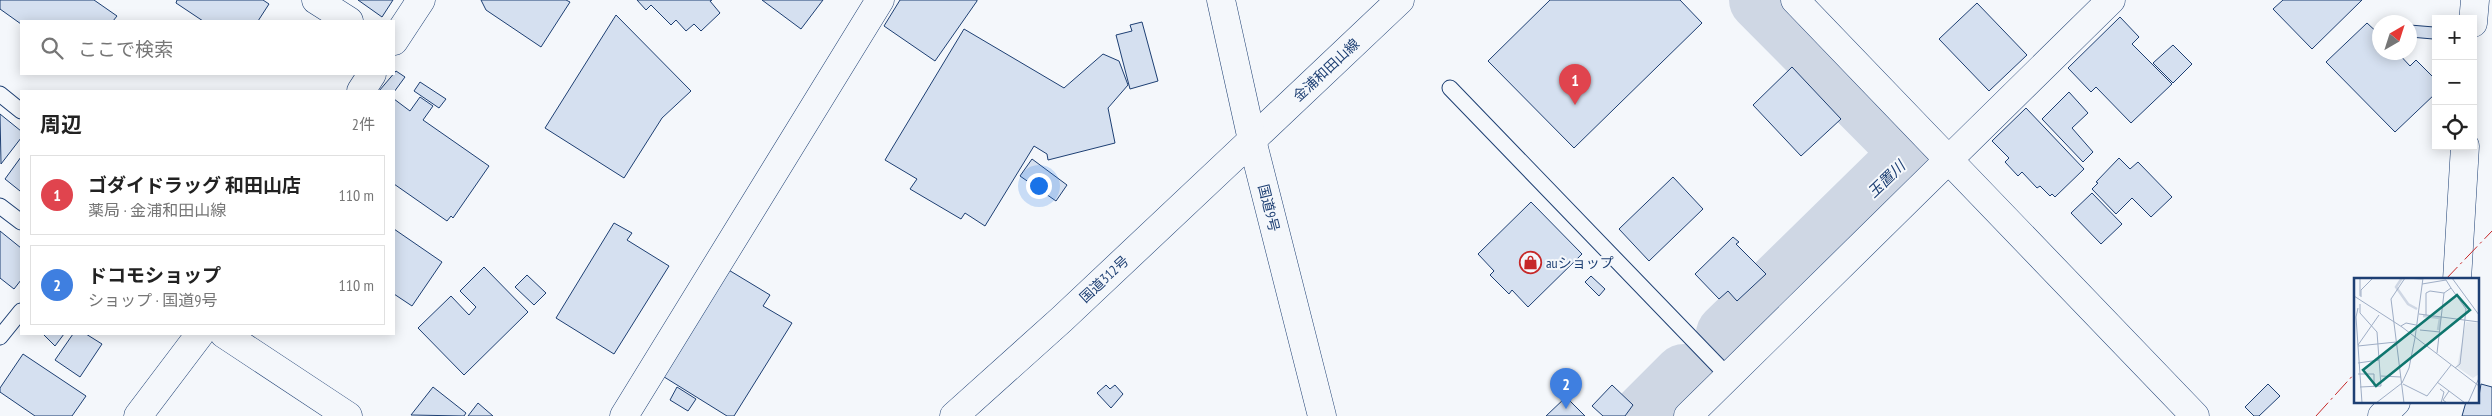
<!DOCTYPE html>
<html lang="ja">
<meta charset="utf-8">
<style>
:root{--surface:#fff;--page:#f2f2f2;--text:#222;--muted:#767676;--line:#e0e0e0;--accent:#b45309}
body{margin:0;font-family:"PT Sans Narrow","Noto Sans JP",sans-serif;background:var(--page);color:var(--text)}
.controls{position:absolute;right:15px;top:15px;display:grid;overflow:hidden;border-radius:0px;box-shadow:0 2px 12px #0003}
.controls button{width:45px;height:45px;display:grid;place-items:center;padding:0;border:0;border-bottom:1px solid var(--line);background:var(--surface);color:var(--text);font:25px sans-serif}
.compass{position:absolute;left:2372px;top:15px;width:45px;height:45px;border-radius:50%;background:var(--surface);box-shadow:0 2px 12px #0003;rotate:39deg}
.you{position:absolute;left:1038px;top:185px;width:18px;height:18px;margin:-12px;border:4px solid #fff;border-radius:50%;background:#1a73e8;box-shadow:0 0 0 8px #1a73e833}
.badge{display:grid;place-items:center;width:32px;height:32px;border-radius:50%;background:var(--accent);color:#fff;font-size:16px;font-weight:700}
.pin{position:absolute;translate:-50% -41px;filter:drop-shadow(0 1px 2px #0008)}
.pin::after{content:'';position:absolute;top:26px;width:18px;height:15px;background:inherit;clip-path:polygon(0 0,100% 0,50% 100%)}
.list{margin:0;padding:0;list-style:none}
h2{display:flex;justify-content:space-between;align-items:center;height:65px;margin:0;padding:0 20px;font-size:21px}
h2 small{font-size:16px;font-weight:400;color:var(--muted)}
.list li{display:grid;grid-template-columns:32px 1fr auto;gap:15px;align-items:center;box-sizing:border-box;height:80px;margin:0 10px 10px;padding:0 10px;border:1px solid var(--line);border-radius:0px}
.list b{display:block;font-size:19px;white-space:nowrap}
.list p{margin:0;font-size:16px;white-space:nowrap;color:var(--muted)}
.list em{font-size:16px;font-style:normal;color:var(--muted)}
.icon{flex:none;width:28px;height:28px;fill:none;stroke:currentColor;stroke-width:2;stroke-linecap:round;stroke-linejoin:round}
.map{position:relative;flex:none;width:2492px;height:416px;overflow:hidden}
.search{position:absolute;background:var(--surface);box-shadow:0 2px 12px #0003;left:20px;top:20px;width:375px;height:55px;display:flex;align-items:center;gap:12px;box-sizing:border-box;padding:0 18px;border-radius:0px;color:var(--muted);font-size:19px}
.panel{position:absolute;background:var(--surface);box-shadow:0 2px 12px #0003;left:20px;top:90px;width:375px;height:245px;border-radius:0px}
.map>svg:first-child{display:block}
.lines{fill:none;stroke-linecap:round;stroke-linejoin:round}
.river{stroke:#cfd7e4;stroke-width:62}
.building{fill:#d5e0f0;stroke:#1d3f73}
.service-casing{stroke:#1d3f73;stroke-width:17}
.minor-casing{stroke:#1d3f73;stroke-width:29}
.secondary-casing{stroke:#1d3f73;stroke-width:29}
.trunk-casing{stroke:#1d3f73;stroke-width:29}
.service{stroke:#f4f7fb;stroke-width:15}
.minor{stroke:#f4f7fb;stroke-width:28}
.secondary{stroke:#f4f7fb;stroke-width:28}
.trunk{stroke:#f4f7fb;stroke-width:28}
.power{stroke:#c62828;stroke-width:1;stroke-dasharray:18 4 2.5 4;stroke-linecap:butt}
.labels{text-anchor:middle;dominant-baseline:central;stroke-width:4;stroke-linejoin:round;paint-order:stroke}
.street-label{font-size:14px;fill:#1d3f73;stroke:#f4f7fb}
.poi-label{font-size:14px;fill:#1d3f73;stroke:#f4f7fb;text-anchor:start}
.water-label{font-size:15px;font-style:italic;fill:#1d3f73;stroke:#f4f7fb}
.inset-river{fill:none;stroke:#cfd7e4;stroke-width:2.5}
.inset-road{fill:none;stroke:#9eadc5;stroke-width:1}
.view{fill:#0f766e;fill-opacity:0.15;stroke:#0f766e;stroke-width:2.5}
.inset-edge{fill:none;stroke:#1d3f73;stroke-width:2.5}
</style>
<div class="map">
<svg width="2492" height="416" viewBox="0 0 2492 416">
<rect width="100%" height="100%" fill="#f4f7fb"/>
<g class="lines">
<!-- river -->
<path class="river" d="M 1727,334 L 1912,153 L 1760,0
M 1643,416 L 1684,375"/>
</g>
<!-- building -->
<path class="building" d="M 0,0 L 94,0 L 117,16 L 113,21 L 21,21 L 21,24 L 0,9 Z
M 177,0 L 263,0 L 269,4 L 258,21 L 203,21 L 176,3 Z
M 358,0 L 393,0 L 382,17 Z
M 481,0 L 566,0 L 570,2 L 541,47 L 486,10 Z
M 637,0 L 712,0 L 710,1 L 720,13 L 701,31 L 694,24 L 686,31 L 676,20 L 671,25 L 651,5 L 646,10 Z
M 762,0 L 823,0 L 801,29 Z
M 900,0 L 977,0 L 977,1 L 935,61 L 884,26 Z
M 1550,0 L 1680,0 L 1702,23 L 1574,148 L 1488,61 Z
M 2283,0 L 2362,0 L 2312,49 L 2273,9 Z
M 1977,3 L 2027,55 L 1989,91 L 1939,39 Z
M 616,15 L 691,91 L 662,118 L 624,178 L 545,128 Z
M 2120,17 L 2139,37 L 2132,44 L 2172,84 L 2131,123 L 2096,87 L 2091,92 L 2068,68 Z
M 1142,22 L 1158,81 L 1130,89 L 1116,35 L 1132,31 L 1130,25 Z
M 2367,23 L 2380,35 L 2380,52 L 2397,52 L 2410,66 L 2416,60 L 2436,80 L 2436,93 L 2395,132 L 2326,62 Z
M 2410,25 L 2434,27 L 2433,39 L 2410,37 Z
M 964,29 L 1064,88 L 1103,54 L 1119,61 L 1128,85 L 1108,108 L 1115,143 L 1048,160 L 1047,154 L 1034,146 L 985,226 L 965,213 L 961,219 L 910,189 L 917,179 L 885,160 Z
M 2173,45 L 2192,64 L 2173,83 L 2153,63 Z
M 1792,67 L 1841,119 L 1801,156 L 1753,105 Z
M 396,71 L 405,77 L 394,92 L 379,91 Z
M 420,82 L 446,99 L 439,108 L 414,91 Z
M 2069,92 L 2088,113 L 2072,128 L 2093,152 L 2083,162 L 2042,119 Z
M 420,97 L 433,106 L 423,120 L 489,166 L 453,218 L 451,216 L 447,221 L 394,184 L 394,99 L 410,111 Z
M 2026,108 L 2084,169 L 2055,197 L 2052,194 L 2050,196 L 2040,186 L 2037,188 L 2022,172 L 2018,176 L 2005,162 L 2009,158 L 1992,141 Z
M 0,114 L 21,131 L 21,138 L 1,164 Z
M 21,157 L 21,189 L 20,191 L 5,179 Z
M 2119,158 L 2130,169 L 2138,162 L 2172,197 L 2151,217 L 2132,198 L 2116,214 L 2092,189 L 2098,183 L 2096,182 Z
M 1032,159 L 1067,185 L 1056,201 L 1020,176 Z
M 1673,177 L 1703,209 L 1649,261 L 1619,229 Z
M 2092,193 L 2122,224 L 2101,244 L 2071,213 Z
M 1531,202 L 1582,254 L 1528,307 L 1512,290 L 1509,294 L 1490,275 L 1494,271 L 1478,254 Z
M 614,223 L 632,233 L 627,240 L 669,266 L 614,354 L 556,318 Z
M 394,229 L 442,262 L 412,306 L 394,294 Z
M 0,231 L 21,248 L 21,280 L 14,289 L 0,278 Z
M 1733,237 L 1739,242 L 1736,244 L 1766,274 L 1737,301 L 1728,291 L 1719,299 L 1695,274 Z
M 484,267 L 528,312 L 464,375 L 418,328 L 451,296 L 469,315 L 476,307 L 460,291 Z
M 727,269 L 770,295 L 763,306 L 792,323 L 734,416 L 727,416 L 661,375 Z
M 527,275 L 546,293 L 534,305 L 515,287 Z
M 1591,276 L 1605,289 L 1599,296 L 1585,282 Z
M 43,334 L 64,334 L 55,346 Z
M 73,334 L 86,334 L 102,344 L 80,377 L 55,360 Z
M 23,354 L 86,396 L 72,416 L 35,416 L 0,392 L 0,388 Z
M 2268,384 L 2280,396 L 2259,416 L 2254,416 L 2245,407 Z
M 2481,384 L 2492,387 L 2492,416 L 2462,416 L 2466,402 L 2478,402 Z
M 1106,385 L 1110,389 L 1115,385 L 1123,394 L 1111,408 L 1097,393 Z
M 1612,385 L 1633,405 L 1625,416 L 1603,416 L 1592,406 Z
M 433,387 L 466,413 L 464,416 L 411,415 Z
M 677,387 L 696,399 L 688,411 L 670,400 Z
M 1566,397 L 1585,416 L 1546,416 Z
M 478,403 L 493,416 L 468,416 Z"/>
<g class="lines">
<defs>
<path id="service" d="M 1450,88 L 1728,376
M 0,94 L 21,111
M 0,206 L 21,222
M 0,337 L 21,311"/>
<path id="minor" d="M 316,0 L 349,21
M 1795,0 L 2195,416
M 2473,23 L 2475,0
M 394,41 L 421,0
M 361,91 L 372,74
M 2457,280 L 2465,146
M 224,334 L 348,416
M 138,416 L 200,334
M 624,416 L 880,0
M 1688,416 L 2111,0
M 2382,416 L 2396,402"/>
<path id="secondary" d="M 1252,140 L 1400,0"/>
<path id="trunk" d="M 1221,0 L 1252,140 L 1322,416
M 954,416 L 1062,319 L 1252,140"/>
</defs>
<!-- service casing -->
<use href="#service" class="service-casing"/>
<!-- minor casing -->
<use href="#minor" class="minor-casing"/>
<!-- secondary casing -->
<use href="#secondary" class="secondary-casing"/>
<!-- trunk casing -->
<use href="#trunk" class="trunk-casing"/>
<!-- service -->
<use href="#service" class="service"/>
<!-- minor -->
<use href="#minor" class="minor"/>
<!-- secondary -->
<use href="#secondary" class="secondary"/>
<!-- trunk -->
<use href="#trunk" class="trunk"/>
<!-- power -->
<path class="power" d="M 2445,280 L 2492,231
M 2316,416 L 2356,372"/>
</g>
<!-- icons -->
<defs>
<symbol id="shop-ring" viewBox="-11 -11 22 22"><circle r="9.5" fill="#f4f7fb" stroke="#c62828" stroke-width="1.5"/><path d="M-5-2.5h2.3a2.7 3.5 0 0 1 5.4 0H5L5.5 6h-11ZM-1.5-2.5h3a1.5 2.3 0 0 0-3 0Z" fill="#c62828"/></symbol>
</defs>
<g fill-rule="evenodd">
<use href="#shop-ring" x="1518" y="250" width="25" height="25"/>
</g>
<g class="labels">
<!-- street labels -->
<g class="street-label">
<text transform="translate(1326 70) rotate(-43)">金浦和田山線</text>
<text transform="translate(1269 208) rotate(76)">国道9号</text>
<text transform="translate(1104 279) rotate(-43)">国道312号</text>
</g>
<!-- poi labels -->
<g class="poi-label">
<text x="1546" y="263">auショップ</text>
</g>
<!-- water labels -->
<g class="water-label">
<text transform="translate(1886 179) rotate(-44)">玉置川</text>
</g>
</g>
<!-- overview -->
<g transform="translate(2354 278)">
<rect width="125" height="125" fill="#f4f7fb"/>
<path d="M 112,44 L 125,45 L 125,96 L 119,100 L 103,89 Z" fill="#e3e9f0"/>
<path class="inset-river" d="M 48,0 L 42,9 L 54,26 L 63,31M 69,38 L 86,40 L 84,52"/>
<path class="inset-road" d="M 6,0 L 6,18M 51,0 L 68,1M 98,0 L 125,37M 68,6 L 92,2 L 97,10M 0,18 L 48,49 L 125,108M 7,19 L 7,12 L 19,0M 4,30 L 2,39 L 8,125M 65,36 L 125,44M 72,37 L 72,15 L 76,13 L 90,15 L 97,10 L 112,31 L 106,86 L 101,90M 47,48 L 52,45 L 62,47M 66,52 L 86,54M 61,60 L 69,0M 4,67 L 25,37M 4,68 L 42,64M 83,75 L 90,15M 4,85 L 25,82M 4,96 L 20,96 L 20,109M 27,98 L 47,99M 83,104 L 111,125M 49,106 L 73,118 L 97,87M 6,109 L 27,108 L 23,54 L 6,35 L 6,26M 86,111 L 90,114 L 87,125M 22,125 L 48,105 L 55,90 L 61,60M 50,125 L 37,21 L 51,0M 93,125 L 89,122 L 95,113M 114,125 L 125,100"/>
<path class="view" d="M 103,17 L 116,32 L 22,108 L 9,92 Z"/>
<rect width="125" height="125" class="inset-edge"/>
</g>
</svg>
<div class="controls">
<button>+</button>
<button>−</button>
<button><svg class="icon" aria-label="locate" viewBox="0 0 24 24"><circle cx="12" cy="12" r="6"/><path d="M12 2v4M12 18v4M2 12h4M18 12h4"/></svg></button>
</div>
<svg class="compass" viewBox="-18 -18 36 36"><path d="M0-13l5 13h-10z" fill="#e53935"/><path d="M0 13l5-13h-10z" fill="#767676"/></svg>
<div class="you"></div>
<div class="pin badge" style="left:1575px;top:105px;background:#e0444e">1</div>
<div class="pin badge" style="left:1566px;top:409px;background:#3f7fe0">2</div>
<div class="search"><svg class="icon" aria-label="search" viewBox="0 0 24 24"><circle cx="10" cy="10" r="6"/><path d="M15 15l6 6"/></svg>ここで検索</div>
<section class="panel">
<h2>周辺<small>2件</small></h2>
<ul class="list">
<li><span class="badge" style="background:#e0444e">1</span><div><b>ゴダイドラッグ 和田山店</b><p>薬局 · 金浦和田山線</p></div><em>110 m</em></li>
<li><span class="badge" style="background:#3f7fe0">2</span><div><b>ドコモショップ</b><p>ショップ · 国道9号</p></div><em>110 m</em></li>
</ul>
</section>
</div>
